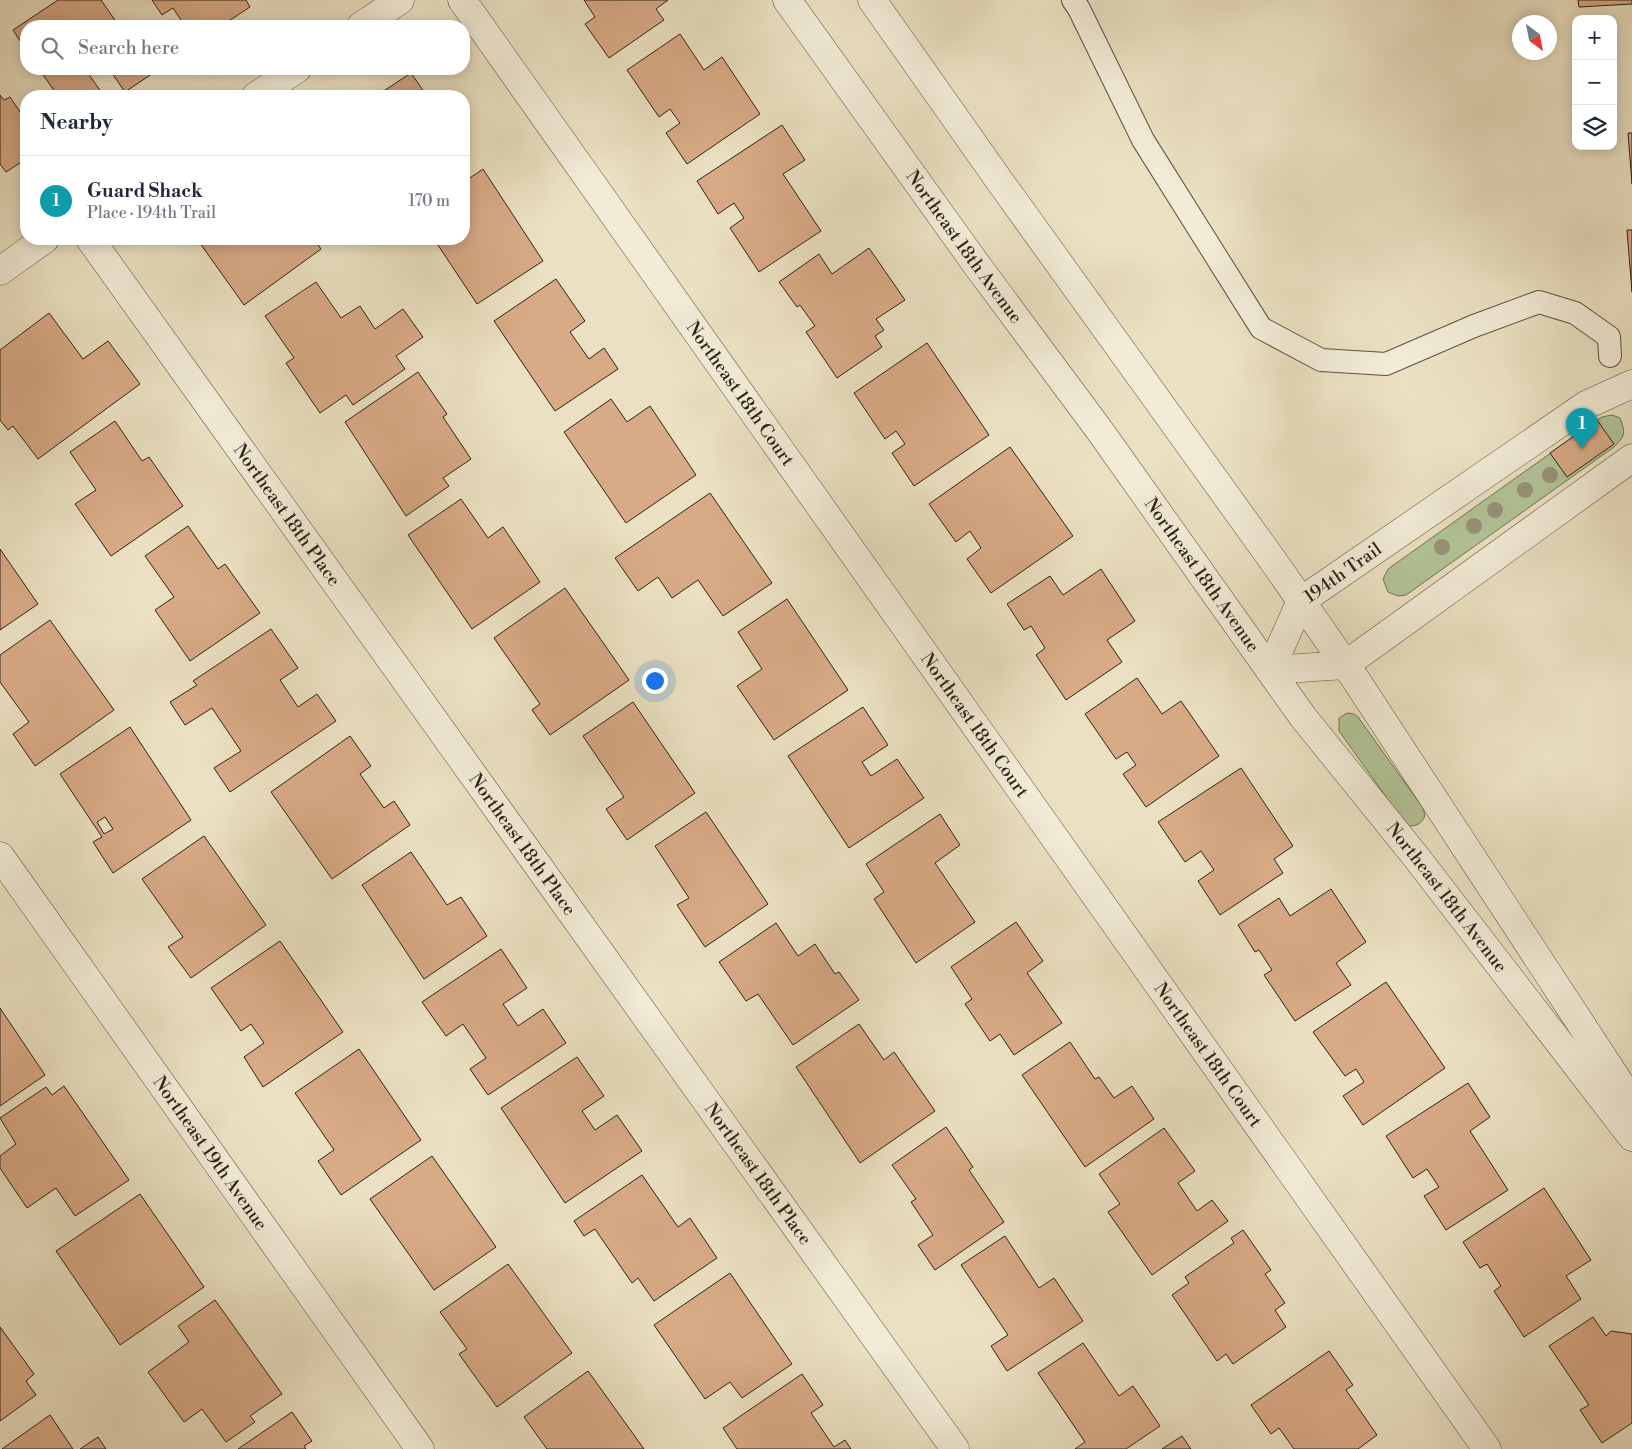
<!DOCTYPE html>
<meta charset="utf-8">
<style>
:root{--surface:#fff;--page:#f2f2f3;--text:#1f2937;--muted:#747a83;--line:#e0e1e3;--accent:#8f2418}
body{margin:0;font-family:"Libre Bodoni",serif;background:var(--page);color:var(--text)}
.controls{position:absolute;right:15px;top:15px;display:grid;overflow:hidden;border-radius:10px;box-shadow:0 2px 12px #0003}
.controls button{width:45px;height:45px;display:grid;place-items:center;padding:0;border:0;border-bottom:1px solid var(--line);background:var(--surface);color:var(--text);font:25px sans-serif}
.compass{position:absolute;left:1512px;top:15px;width:45px;height:45px;border-radius:50%;background:var(--surface);box-shadow:0 2px 12px #0003;rotate:148deg}
.you{position:absolute;left:654px;top:680px;width:18px;height:18px;margin:-12px;border:4px solid #fff;border-radius:50%;background:#1a73e8;box-shadow:0 0 0 8px #1a73e833}
.badge{display:grid;place-items:center;width:32px;height:32px;border-radius:50%;background:var(--accent);color:#fff;font-size:16px;font-weight:700}
.pin{position:absolute;translate:-50% -41px;filter:drop-shadow(0 1px 2px #0008)}
.pin::after{content:'';position:absolute;top:26px;width:18px;height:15px;background:inherit;clip-path:polygon(0 0,100% 0,50% 100%)}
.list{margin:0;padding:0;list-style:none}
h2{display:flex;justify-content:space-between;align-items:center;height:65px;margin:0;padding:0 20px;font-size:21px}
h2 small{font-size:16px;font-weight:400;color:var(--muted)}
.list li{display:grid;grid-template-columns:32px 1fr auto;gap:15px;align-items:center;box-sizing:border-box;height:90px;padding:0 20px;border-top:1px solid var(--line)}
.list b{display:block;font-size:19px;white-space:nowrap}
.list p{margin:0;font-size:16px;white-space:nowrap;color:var(--muted)}
.list em{font-size:16px;font-style:normal;color:var(--muted)}
.icon{flex:none;width:28px;height:28px;fill:none;stroke:currentColor;stroke-width:2;stroke-linecap:round;stroke-linejoin:round}
.map{position:relative;flex:none;width:1632px;height:1449px;overflow:hidden}
.search{position:absolute;background:var(--surface);box-shadow:0 2px 12px #0003;left:20px;top:20px;width:450px;height:55px;display:flex;align-items:center;gap:12px;box-sizing:border-box;padding:0 18px;border-radius:20px;color:var(--muted);font-size:19px}
.panel{position:absolute;background:var(--surface);box-shadow:0 2px 12px #0003;left:20px;top:90px;width:450px;height:155px;border-radius:20px}
.map>svg:first-child{display:block}
.green{fill:#b2c497;stroke:#707358}
.building{fill:#d8aa86;stroke:#2d2218;fill-rule:evenodd}
.lines{fill:none;stroke-linecap:round;stroke-linejoin:round}
.service-casing{stroke:#5c5242;stroke-width:24}
.minor-casing{stroke:#5c5242;stroke-width:29}
.tertiary-casing{stroke:#5c5242;stroke-width:29}
.service{stroke:#f2ecd7;stroke-width:22}
.minor{stroke:#f2ecd7;stroke-width:28}
.tertiary{stroke:#f2ecd7;stroke-width:28}
.tree{fill:#989379}
.labels{text-anchor:middle;dominant-baseline:central;stroke-width:4.5;stroke-linejoin:round;paint-order:stroke}
.street-label{font-size:18px;fill:#2d2218;stroke:#f2ecd7}
</style>
<div class="map">
<svg width="1632" height="1449" viewBox="0 0 1632 1449">
<rect width="100%" height="100%" fill="#ebe1c2"/>
<filter id="stains"><feTurbulence type="fractalNoise" baseFrequency=".004" numOctaves="4"/><feColorMatrix values="0 0 0 0 .2 0 0 0 0 .09 0 0 0 0 .02 0 0 0 .5 -.17"/></filter>
<radialGradient id="worn" r=".72"><stop offset=".6" stop-color="#630" stop-opacity="0"/><stop offset="1" stop-color="#630" stop-opacity=".3"/></radialGradient>
<!-- green -->
<path class="green" d="M 1612,415 L 1620,418 C 1626,433 1625,436 1614,447 L 1406,595 L 1398,596 L 1388,592 L 1383,579 L 1388,569 L 1597,420 L 1602,417 Z
M 1347,713 L 1354,714 L 1358,717 L 1423,808 L 1425,816 C 1421,823 1418,826 1409,826 L 1399,815 L 1339,731 L 1339,718 Z"/>
<!-- building -->
<path class="building" d="M 58,0 L 101,0 L 119,26 L 26,26 L 26,50 L 13,30 Z
M 152,0 L 246,0 L 250,7 L 221,26 L 185,26 L 173,8 L 162,15 Z
M 584,0 L 668,0 L 656,9 L 664,20 L 609,58 L 585,24 L 595,17 Z
M 1578,0 L 1632,0 L 1632,4 L 1579,7 Z
M 680,34 L 704,70 L 722,57 L 760,114 L 687,164 L 666,133 L 680,123 L 670,109 L 659,117 L 627,70 Z
M 39,69 L 85,69 L 104,96 L 58,96 Z
M 109,69 L 159,69 L 125,92 Z
M 411,73 L 427,96 L 376,96 Z
M 0,95 L 4,100 L 10,97 L 26,121 L 26,159 L 6,172 L 0,164 Z
M 782,125 L 805,160 L 783,174 L 821,231 L 759,272 L 730,228 L 744,218 L 734,203 L 718,214 L 697,181 Z
M 1628,133 L 1632,133 L 1632,184 Z
M 483,169 L 543,261 L 477,304 L 434,239 L 464,239 L 464,182 Z
M 1627,230 L 1632,230 L 1632,292 Z
M 197,239 L 314,239 L 321,249 L 244,305 Z
M 869,248 L 905,300 L 876,319 L 884,330 L 875,336 L 882,347 L 837,378 L 806,332 L 815,326 L 800,305 L 797,307 L 779,282 L 819,254 L 832,274 Z
M 556,279 L 585,321 L 570,332 L 589,359 L 604,348 L 618,369 L 555,411 L 494,321 Z
M 316,282 L 341,318 L 360,306 L 375,329 L 403,309 L 423,337 L 396,356 L 405,369 L 353,405 L 346,395 L 320,413 L 286,363 L 294,358 L 265,316 Z
M 49,313 L 83,359 L 108,341 L 140,384 L 38,459 L 13,426 L 8,430 L 0,420 L 0,350 Z
M 927,343 L 989,435 L 914,486 L 892,453 L 905,444 L 896,431 L 885,439 L 854,393 Z
M 418,372 L 447,414 L 443,417 L 471,459 L 443,478 L 449,486 L 406,516 L 345,422 Z
M 611,399 L 627,422 L 650,406 L 696,475 L 626,523 L 564,432 Z
M 1597,420 L 1614,444 L 1567,477 L 1550,453 Z
M 115,421 L 142,461 L 149,457 L 183,506 L 111,556 L 75,504 L 96,490 L 70,452 Z
M 1010,447 L 1073,536 L 991,593 L 967,559 L 981,548 L 970,531 L 956,542 L 929,504 Z
M 710,493 L 772,583 L 723,616 L 698,580 L 672,598 L 658,577 L 638,591 L 615,558 Z
M 461,499 L 488,538 L 503,527 L 540,582 L 472,629 L 408,535 Z
M 188,526 L 218,569 L 225,564 L 260,613 L 190,661 L 155,610 L 174,597 L 145,556 Z
M 0,549 L 38,604 L 0,630 Z
M 1101,569 L 1135,621 L 1107,640 L 1122,662 L 1066,700 L 1036,655 L 1045,648 L 1031,626 L 1024,630 L 1007,604 L 1050,576 L 1063,595 Z
M 565,588 L 629,680 L 550,735 L 532,710 L 540,704 L 494,638 Z
M 787,599 L 848,690 L 774,740 L 737,686 L 762,669 L 738,632 Z
M 50,620 L 114,710 L 35,766 L 13,734 L 29,722 L 0,682 L 0,655 Z
M 271,629 L 298,668 L 280,680 L 298,707 L 317,694 L 336,721 L 230,792 L 214,768 L 241,751 L 212,708 L 185,725 L 170,702 L 197,685 L 193,681 Z
M 1137,678 L 1162,714 L 1181,701 L 1219,756 L 1146,807 L 1123,774 L 1136,765 L 1127,752 L 1116,759 L 1085,714 Z
M 633,702 L 695,793 L 627,840 L 606,809 L 624,797 L 583,736 Z
M 863,707 L 888,745 L 862,762 L 871,776 L 897,759 L 924,798 L 849,848 L 788,756 Z
M 130,727 L 191,820 L 113,873 L 93,842 L 102,837 L 60,774 ZM 105,817 L 113,829 L 104,834 L 97,822 Z
M 350,736 L 371,766 L 360,774 L 384,808 L 394,801 L 410,825 L 332,879 L 271,792 Z
M 1241,768 L 1293,846 L 1274,859 L 1283,873 L 1220,915 L 1198,881 L 1214,870 L 1201,851 L 1185,862 L 1158,822 Z
M 706,812 L 768,904 L 705,947 L 677,905 L 689,898 L 655,846 Z
M 940,814 L 960,845 L 935,863 L 975,922 L 916,963 L 874,899 L 884,892 L 866,864 Z
M 204,836 L 266,925 L 191,978 L 168,947 L 183,937 L 142,879 Z
M 411,852 L 447,905 L 461,897 L 487,936 L 424,979 L 362,885 Z
M 1331,889 L 1366,942 L 1336,963 L 1351,985 L 1295,1021 L 1264,975 L 1272,970 L 1259,950 L 1255,952 L 1238,925 L 1279,898 L 1290,916 Z
M 1016,922 L 1043,961 L 1027,973 L 1062,1023 L 1014,1055 L 1000,1034 L 990,1041 L 965,1004 L 972,999 L 951,967 Z
M 776,923 L 798,956 L 815,944 L 835,974 L 839,972 L 859,1000 L 793,1045 L 758,994 L 746,1001 L 719,962 Z
M 280,941 L 343,1032 L 263,1087 L 244,1057 L 264,1043 L 251,1024 L 241,1031 L 211,988 Z
M 501,949 L 527,988 L 503,1004 L 518,1026 L 543,1009 L 566,1043 L 488,1095 L 470,1069 L 486,1058 L 463,1024 L 446,1036 L 422,1002 Z
M 1386,982 L 1445,1068 L 1363,1125 L 1343,1096 L 1364,1082 L 1356,1069 L 1345,1076 L 1313,1032 Z
M 0,1008 L 45,1075 L 0,1106 Z
M 859,1024 L 884,1060 L 894,1052 L 935,1111 L 860,1163 L 796,1067 Z
M 1070,1042 L 1095,1079 L 1099,1077 L 1114,1098 L 1132,1086 L 1154,1119 L 1085,1167 L 1022,1075 Z
M 359,1049 L 421,1140 L 341,1195 L 318,1161 L 334,1150 L 295,1093 Z
M 577,1057 L 604,1096 L 582,1111 L 595,1130 L 617,1115 L 642,1151 L 565,1203 L 501,1108 Z
M 1468,1083 L 1490,1117 L 1470,1131 L 1508,1190 L 1446,1230 L 1424,1196 L 1439,1187 L 1427,1169 L 1413,1178 L 1386,1136 Z
M 64,1086 L 129,1180 L 75,1216 L 56,1188 L 27,1208 L 0,1168 L 0,1156 L 16,1144 L 0,1118 L 46,1087 L 52,1095 Z
M 946,1127 L 973,1167 L 969,1170 L 1004,1222 L 935,1270 L 918,1245 L 933,1235 L 911,1202 L 916,1199 L 892,1165 Z
M 1164,1128 L 1195,1171 L 1178,1183 L 1197,1211 L 1212,1200 L 1228,1221 L 1152,1275 L 1108,1212 L 1120,1204 L 1099,1174 Z
M 432,1156 L 496,1247 L 434,1290 L 370,1199 Z
M 642,1175 L 678,1227 L 690,1218 L 717,1258 L 654,1301 L 638,1278 L 632,1283 L 595,1229 L 584,1236 L 574,1221 Z
M 1544,1188 L 1591,1260 L 1566,1276 L 1581,1299 L 1524,1337 L 1494,1291 L 1501,1286 L 1487,1264 L 1480,1268 L 1463,1242 Z
M 140,1194 L 204,1287 L 120,1345 L 56,1251 Z
M 1243,1230 L 1271,1270 L 1265,1274 L 1285,1303 L 1275,1310 L 1286,1327 L 1233,1364 L 1226,1354 L 1217,1361 L 1172,1295 L 1189,1283 L 1185,1277 L 1234,1243 L 1231,1238 Z
M 1005,1236 L 1039,1288 L 1054,1278 L 1083,1321 L 1007,1371 L 991,1346 L 1008,1335 L 961,1265 Z
M 508,1264 L 572,1353 L 497,1407 L 459,1354 L 467,1349 L 440,1312 Z
M 730,1273 L 792,1364 L 742,1398 L 730,1382 L 705,1399 L 654,1325 Z
M 215,1300 L 282,1394 L 250,1416 L 255,1422 L 226,1442 L 202,1409 L 184,1422 L 148,1372 L 189,1342 L 178,1326 Z
M 1593,1317 L 1606,1336 L 1611,1331 L 1632,1334 L 1632,1423 L 1602,1443 L 1580,1410 L 1589,1405 L 1549,1346 Z
M 0,1327 L 34,1374 L 26,1381 L 36,1395 L 0,1421 Z
M 1083,1343 L 1119,1396 L 1133,1386 L 1160,1426 L 1126,1449 L 1075,1449 L 1085,1442 L 1038,1373 Z
M 1329,1351 L 1353,1385 L 1346,1390 L 1377,1435 L 1358,1449 L 1294,1449 L 1279,1428 L 1271,1434 L 1251,1405 Z
M 588,1371 L 644,1449 L 547,1449 L 524,1417 Z
M 802,1374 L 823,1405 L 811,1413 L 834,1447 L 845,1440 L 851,1449 L 737,1449 L 723,1428 Z
M 292,1412 L 312,1441 L 304,1446 L 306,1449 L 238,1449 Z
M 50,1415 L 73,1449 L 2,1449 Z
M 1182,1436 L 1191,1449 L 1162,1449 Z
M 98,1437 L 106,1449 L 80,1449 Z"/>
<g class="lines">
<defs>
<path id="service" d="M 1073,0 L 1079,9 L 1143,140 L 1261,328 L 1321,360 L 1386,364 L 1474,326 L 1539,302 L 1575,313 L 1609,337 L 1610,356"/>
<g id="minor">
<path id="s1" d="M 462,0 L 1487,1449"/>
<path d="M 361,26 L 400,0"/>
<path d="M 256,96 L 297,69"/>
<path id="s2" d="M 90,239 L 955,1449"/>
<path d="M 0,271 L 45,239"/>
<path d="M 1632,384 L 1586,405 L 1301,601 L 1270,670 L 1345,665 L 1632,458"/>
<path id="s3" d="M 0,856 L 420,1449"/>
</g>
<g id="tertiary">
<path id="s4" d="M 787,0 L 976,264 L 1100,431 L 1303,717 L 1413,853 L 1632,1137"/>
<path d="M 872,0 L 1001,183 L 1274,562 L 1356,680 L 1632,1102"/>
</g>
</defs>
<!-- service casing -->
<use href="#service" class="service-casing"/>
<!-- minor casing -->
<use href="#minor" class="minor-casing"/>
<!-- tertiary casing -->
<use href="#tertiary" class="tertiary-casing"/>
<!-- service -->
<use href="#service" class="service"/>
<!-- minor -->
<use href="#minor" class="minor"/>
<!-- tertiary -->
<use href="#tertiary" class="tertiary"/>
</g>
<!-- trees -->
<g class="tree">
<circle cx="1550" cy="475" r="8"/>
<circle cx="1525" cy="490" r="8"/>
<circle cx="1495" cy="510" r="8"/>
<circle cx="1474" cy="526" r="8"/>
<circle cx="1442" cy="547" r="8"/>
</g>
<g class="labels">
<!-- street labels -->
<g class="street-label">
<text stroke="none"><textPath href="#s4" startOffset="304">Northeast 18th Avenue</textPath></text>
<text stroke="none"><textPath href="#s1" startOffset="482">Northeast 18th Court</textPath></text>
<text stroke="none"><textPath href="#s2" startOffset="339">Northeast 18th Place</textPath></text>
<text transform="translate(1343 573) rotate(-35)">194th Trail</text>
<text stroke="none"><textPath href="#s4" startOffset="709">Northeast 18th Avenue</textPath></text>
<text stroke="none"><textPath href="#s1" startOffset="888">Northeast 18th Court</textPath></text>
<text stroke="none"><textPath href="#s2" startOffset="744">Northeast 18th Place</textPath></text>
<text stroke="none"><textPath href="#s4" startOffset="1114">Northeast 18th Avenue</textPath></text>
<text stroke="none"><textPath href="#s1" startOffset="1292">Northeast 18th Court</textPath></text>
<text stroke="none"><textPath href="#s3" startOffset="364">Northeast 19th Avenue</textPath></text>
<text stroke="none"><textPath href="#s2" startOffset="1149">Northeast 18th Place</textPath></text>
</g>
</g>
<rect width="100%" height="100%" filter="url(#stains)"/>
<rect width="100%" height="100%" fill="url(#worn)"/>
</svg>
<div class="controls">
<button>+</button>
<button>−</button>
<button><svg class="icon" aria-label="layers" viewBox="0 0 24 24"><path d="M12 4l9 5-9 5-9-5zM3 14l9 5 9-5"/></svg></button>
</div>
<svg class="compass" viewBox="-18 -18 36 36"><path d="M0-13l5 13h-10z" fill="#e53935"/><path d="M0 13l5-13h-10z" fill="#747a83"/></svg>
<div class="you"></div>
<div class="pin badge" style="left:1582px;top:449px;background:#0f9aa8">1</div>
<div class="search"><svg class="icon" aria-label="search" viewBox="0 0 24 24"><circle cx="10" cy="10" r="6"/><path d="M15 15l6 6"/></svg>Search here</div>
<section class="panel">
<h2>Nearby<small></small></h2>
<ul class="list">
<li><span class="badge" style="background:#0f9aa8">1</span><div><b>Guard Shack</b><p>Place · 194th Trail</p></div><em>170 m</em></li>
</ul>
</section>
</div>
